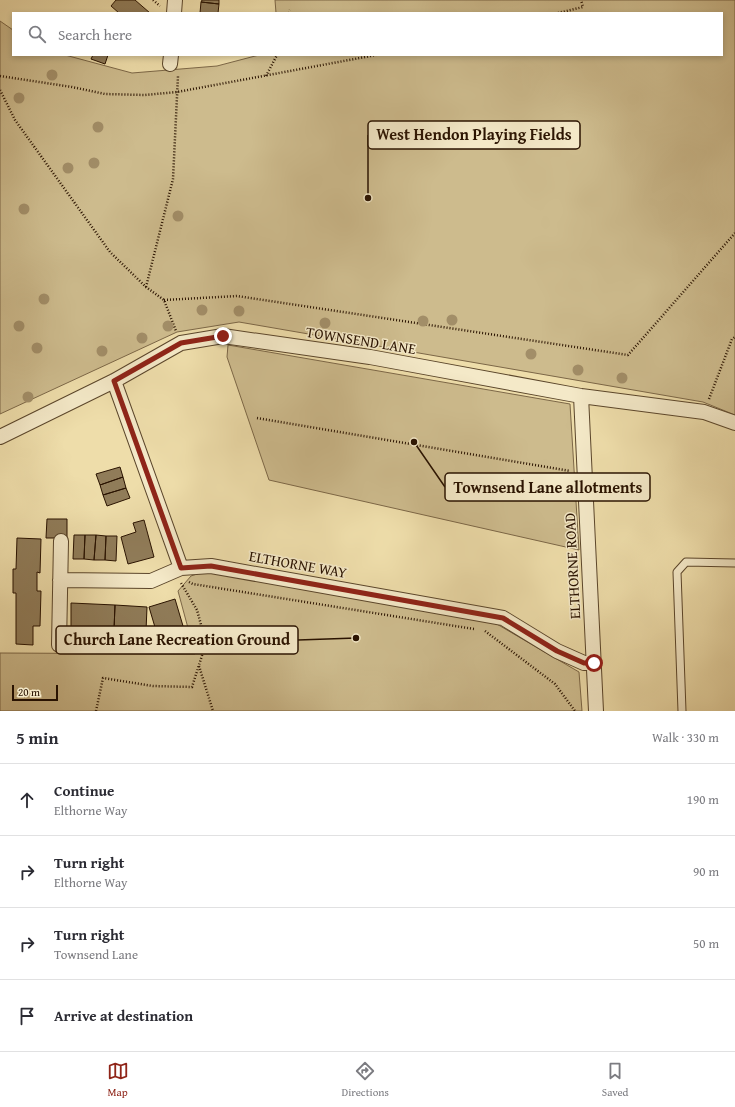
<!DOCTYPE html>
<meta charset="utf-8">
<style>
:root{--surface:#fff;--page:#f2f2f3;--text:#2b2b33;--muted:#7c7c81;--line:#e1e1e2;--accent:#8f2418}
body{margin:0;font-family:"Gentium Book Plus",serif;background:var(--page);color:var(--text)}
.scale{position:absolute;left:12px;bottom:10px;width:46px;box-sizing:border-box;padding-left:4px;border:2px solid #2a1301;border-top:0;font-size:11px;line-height:14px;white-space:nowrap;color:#2a1301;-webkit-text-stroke:3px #f4e9c8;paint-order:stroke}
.stop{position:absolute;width:12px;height:12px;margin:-9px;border:3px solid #8f2418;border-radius:50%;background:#fff}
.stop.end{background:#8f2418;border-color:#fff;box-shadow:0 1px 4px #0008}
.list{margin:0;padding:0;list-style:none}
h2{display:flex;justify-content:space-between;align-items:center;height:52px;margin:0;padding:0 16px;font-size:17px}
h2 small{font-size:13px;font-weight:400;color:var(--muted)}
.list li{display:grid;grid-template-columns:26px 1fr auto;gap:12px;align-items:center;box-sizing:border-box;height:72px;padding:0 16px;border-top:1px solid var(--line)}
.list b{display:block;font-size:15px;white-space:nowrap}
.list p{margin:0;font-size:13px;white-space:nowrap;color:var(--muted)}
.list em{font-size:13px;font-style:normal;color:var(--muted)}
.icon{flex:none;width:22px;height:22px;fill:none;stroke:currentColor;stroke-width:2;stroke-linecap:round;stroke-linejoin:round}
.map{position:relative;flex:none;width:735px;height:711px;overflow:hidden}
.search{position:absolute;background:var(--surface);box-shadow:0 2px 6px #0003;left:12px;right:12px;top:12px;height:44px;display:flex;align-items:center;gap:10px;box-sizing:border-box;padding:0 14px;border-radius:0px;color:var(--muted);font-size:15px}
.sheet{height:340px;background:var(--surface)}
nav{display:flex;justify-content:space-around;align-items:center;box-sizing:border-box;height:56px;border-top:1px solid var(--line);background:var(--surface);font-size:11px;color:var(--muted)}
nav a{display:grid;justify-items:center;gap:2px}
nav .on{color:var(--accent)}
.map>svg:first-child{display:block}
.green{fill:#cdbb8d;stroke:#7c6747}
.building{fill:#907c59;stroke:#2a1301}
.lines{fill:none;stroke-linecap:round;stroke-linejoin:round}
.service-casing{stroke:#5b462b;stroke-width:9}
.minor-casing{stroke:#5b462b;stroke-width:16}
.path{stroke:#2a1301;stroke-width:2.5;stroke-dasharray:1 2;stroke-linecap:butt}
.service{stroke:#f4e9c8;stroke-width:7}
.minor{stroke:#f4e9c8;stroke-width:14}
.tree{fill:#a28e68}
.route{stroke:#8f2418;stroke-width:5}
.labels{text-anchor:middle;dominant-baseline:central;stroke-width:3;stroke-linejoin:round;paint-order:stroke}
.street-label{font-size:15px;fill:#2a1301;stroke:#f4e9c8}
.leader{fill:none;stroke:#2a1301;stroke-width:1.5}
.callout-dot{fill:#2a1301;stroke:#f4e9c8;stroke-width:1.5}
.callout{fill:#f4e9c8;stroke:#2a1301;stroke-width:1.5}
.callout-label{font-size:16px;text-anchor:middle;font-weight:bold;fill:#2a1301}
</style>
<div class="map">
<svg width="735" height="711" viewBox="0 0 735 711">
<rect width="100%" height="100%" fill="#eda"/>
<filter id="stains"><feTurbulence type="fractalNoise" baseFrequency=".005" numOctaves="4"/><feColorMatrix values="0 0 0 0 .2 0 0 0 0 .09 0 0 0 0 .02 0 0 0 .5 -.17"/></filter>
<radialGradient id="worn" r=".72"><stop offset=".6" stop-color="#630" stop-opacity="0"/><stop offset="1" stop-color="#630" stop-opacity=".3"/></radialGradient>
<!-- green -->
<path class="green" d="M 275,0 L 735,0 L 735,415 L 703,402 L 239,322 L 177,332 L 0,414 L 0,21 L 13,30 L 13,55 L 65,55 L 132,73 L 217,66 L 259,55 L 722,55 L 722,13 L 276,13 Z
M 228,345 L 570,404 L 579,550 L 269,480 L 227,357 Z
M 206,571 L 495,623 L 579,672 L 582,711 L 0,711 L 0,653 L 195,654 L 178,591 L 191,576 Z"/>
<!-- building -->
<path class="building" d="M 116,0 L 135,0 L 150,13 L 119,13 L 111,6 Z
M 202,0 L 219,0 L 219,4 L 201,2 Z
M 201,2 L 219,4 L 218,13 L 200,13 Z
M 93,55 L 108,55 L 105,64 L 91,59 Z
M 120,467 L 123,477 L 100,485 L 96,474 Z
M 123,477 L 126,488 L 103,495 L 100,485 Z
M 126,488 L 130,498 L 107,506 L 103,495 Z
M 47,519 L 67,519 L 67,538 L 46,538 Z
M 144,520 L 154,557 L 128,564 L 121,537 L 136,532 L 133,523 Z
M 74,535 L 85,535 L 84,559 L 73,559 Z
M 85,535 L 96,535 L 94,560 L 84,559 Z
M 96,535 L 106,536 L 105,560 L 94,560 Z
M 106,536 L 117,536 L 116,561 L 105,560 Z
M 17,538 L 41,539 L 40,573 L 37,572 L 37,591 L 41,591 L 40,626 L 33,626 L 33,645 L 16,644 L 16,593 L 13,593 L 13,569 L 16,569 Z
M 175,599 L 186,636 L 175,639 L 173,630 L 157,634 L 149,607 Z
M 71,603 L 115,605 L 114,630 L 71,628 Z
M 115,605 L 147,607 L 146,631 L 114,630 Z"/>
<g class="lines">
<defs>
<path id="service" d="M 682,711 L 677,572 L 686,562 L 735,563"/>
<path id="minor" d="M 174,13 L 175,0
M 170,64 L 171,55
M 114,381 L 181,568 L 211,566 L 503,618 L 557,651 L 584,663 L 593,663
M 581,396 L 596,711
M 0,437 L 114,381 L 181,343 L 223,336 L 370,357 L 581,396 L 704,412 L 735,423
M 60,580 L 151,581 L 181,568
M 59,645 L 61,541"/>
</defs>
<!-- service casing -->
<use href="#service" class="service-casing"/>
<!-- minor casing -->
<use href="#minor" class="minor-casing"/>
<!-- path -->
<path class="path" d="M 153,0 L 160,6
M 289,13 L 290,10
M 558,13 L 583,7 L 581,0
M 0,76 L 72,87 L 105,94 L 145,95 L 177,92 L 376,55
M 266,76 L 277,55
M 0,90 L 15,120 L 110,252 L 146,287 L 164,300 L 176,331
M 146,287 L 173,179 L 178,76
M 164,300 L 237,296 L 628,355 L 735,233
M 709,399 L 732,339 L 735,337
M 257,418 L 570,471
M 189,582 L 193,584 L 474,629
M 485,631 L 555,684 L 575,711
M 199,666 L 213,711
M 96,711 L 103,678 L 153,686 L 192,687 L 206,643 L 197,610 L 181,583"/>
<!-- service -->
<use href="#service" class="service"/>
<!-- minor -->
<use href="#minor" class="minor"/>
</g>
<!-- trees -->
<g class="tree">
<circle cx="52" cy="75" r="5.5"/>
<circle cx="19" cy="98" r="5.5"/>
<circle cx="98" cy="127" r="5.5"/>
<circle cx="94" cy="163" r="5.5"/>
<circle cx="68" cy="168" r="5.5"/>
<circle cx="24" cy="209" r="5.5"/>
<circle cx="178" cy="216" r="5.5"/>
<circle cx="44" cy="299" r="5.5"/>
<circle cx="202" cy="310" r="5.5"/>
<circle cx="239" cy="311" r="5.5"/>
<circle cx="452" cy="320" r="5.5"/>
<circle cx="423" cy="321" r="5.5"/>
<circle cx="325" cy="323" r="5.5"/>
<circle cx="19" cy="326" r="5.5"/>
<circle cx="168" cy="326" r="5.5"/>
<circle cx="142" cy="338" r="5.5"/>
<circle cx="37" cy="348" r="5.5"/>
<circle cx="102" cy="351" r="5.5"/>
<circle cx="531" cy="354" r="5.5"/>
<circle cx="578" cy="370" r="5.5"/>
<circle cx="622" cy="378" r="5.5"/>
<circle cx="28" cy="397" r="5.5"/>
</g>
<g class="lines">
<!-- route -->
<path class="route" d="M 223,336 L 181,343 L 114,381 L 181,568 L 211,566 L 503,618 L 557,651 L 584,663 L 594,663"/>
</g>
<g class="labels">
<!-- street labels -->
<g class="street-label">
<text transform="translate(361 340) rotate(9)">TOWNSEND LANE</text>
<text transform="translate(298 564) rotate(10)">ELTHORNE WAY</text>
<text transform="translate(572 566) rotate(-93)">ELTHORNE ROAD</text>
</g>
</g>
<!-- callouts -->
<path class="leader" d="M368 198L368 135M414 442L445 487M356 638L298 640"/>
<g class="callout-dot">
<circle cx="368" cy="198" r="4"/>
<circle cx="414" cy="442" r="4"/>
<circle cx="356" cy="638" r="4"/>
</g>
<g class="callout">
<rect x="368" y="121" width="212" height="28" rx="4"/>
<rect x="445" y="473" width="205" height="28" rx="4"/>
<rect x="56" y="626" width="242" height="28" rx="4"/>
</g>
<g class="callout-label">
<text x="474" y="140">West Hendon Playing Fields</text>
<text x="548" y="493">Townsend Lane allotments</text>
<text x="177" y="645">Church Lane Recreation Ground</text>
</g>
<rect width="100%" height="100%" filter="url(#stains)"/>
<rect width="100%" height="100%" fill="url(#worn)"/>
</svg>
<div class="scale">20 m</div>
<div class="stop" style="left:594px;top:663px"></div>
<div class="stop end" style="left:223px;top:336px"></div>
<div class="search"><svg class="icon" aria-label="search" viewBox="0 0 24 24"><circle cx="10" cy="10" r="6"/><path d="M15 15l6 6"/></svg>Search here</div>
</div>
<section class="sheet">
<h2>5 min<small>Walk · 330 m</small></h2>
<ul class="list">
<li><svg class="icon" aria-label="ahead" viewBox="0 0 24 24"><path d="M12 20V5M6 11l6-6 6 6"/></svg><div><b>Continue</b><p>Elthorne Way</p></div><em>190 m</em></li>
<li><svg class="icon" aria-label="right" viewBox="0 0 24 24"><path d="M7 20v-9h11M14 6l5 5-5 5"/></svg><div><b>Turn right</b><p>Elthorne Way</p></div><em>90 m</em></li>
<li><svg class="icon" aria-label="right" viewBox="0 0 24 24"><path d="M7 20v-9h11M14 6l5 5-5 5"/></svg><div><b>Turn right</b><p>Townsend Lane</p></div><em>50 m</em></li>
<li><svg class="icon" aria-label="arrive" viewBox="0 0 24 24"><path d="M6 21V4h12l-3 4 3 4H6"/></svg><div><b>Arrive at destination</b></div></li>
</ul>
</section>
<nav>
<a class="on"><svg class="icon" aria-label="map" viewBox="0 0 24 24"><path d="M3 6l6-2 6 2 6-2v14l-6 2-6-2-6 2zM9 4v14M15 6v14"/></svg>Map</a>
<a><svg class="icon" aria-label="directions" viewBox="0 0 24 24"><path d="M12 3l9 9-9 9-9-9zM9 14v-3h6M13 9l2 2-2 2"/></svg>Directions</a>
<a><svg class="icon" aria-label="saved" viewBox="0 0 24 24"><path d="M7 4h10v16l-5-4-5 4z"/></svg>Saved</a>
</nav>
